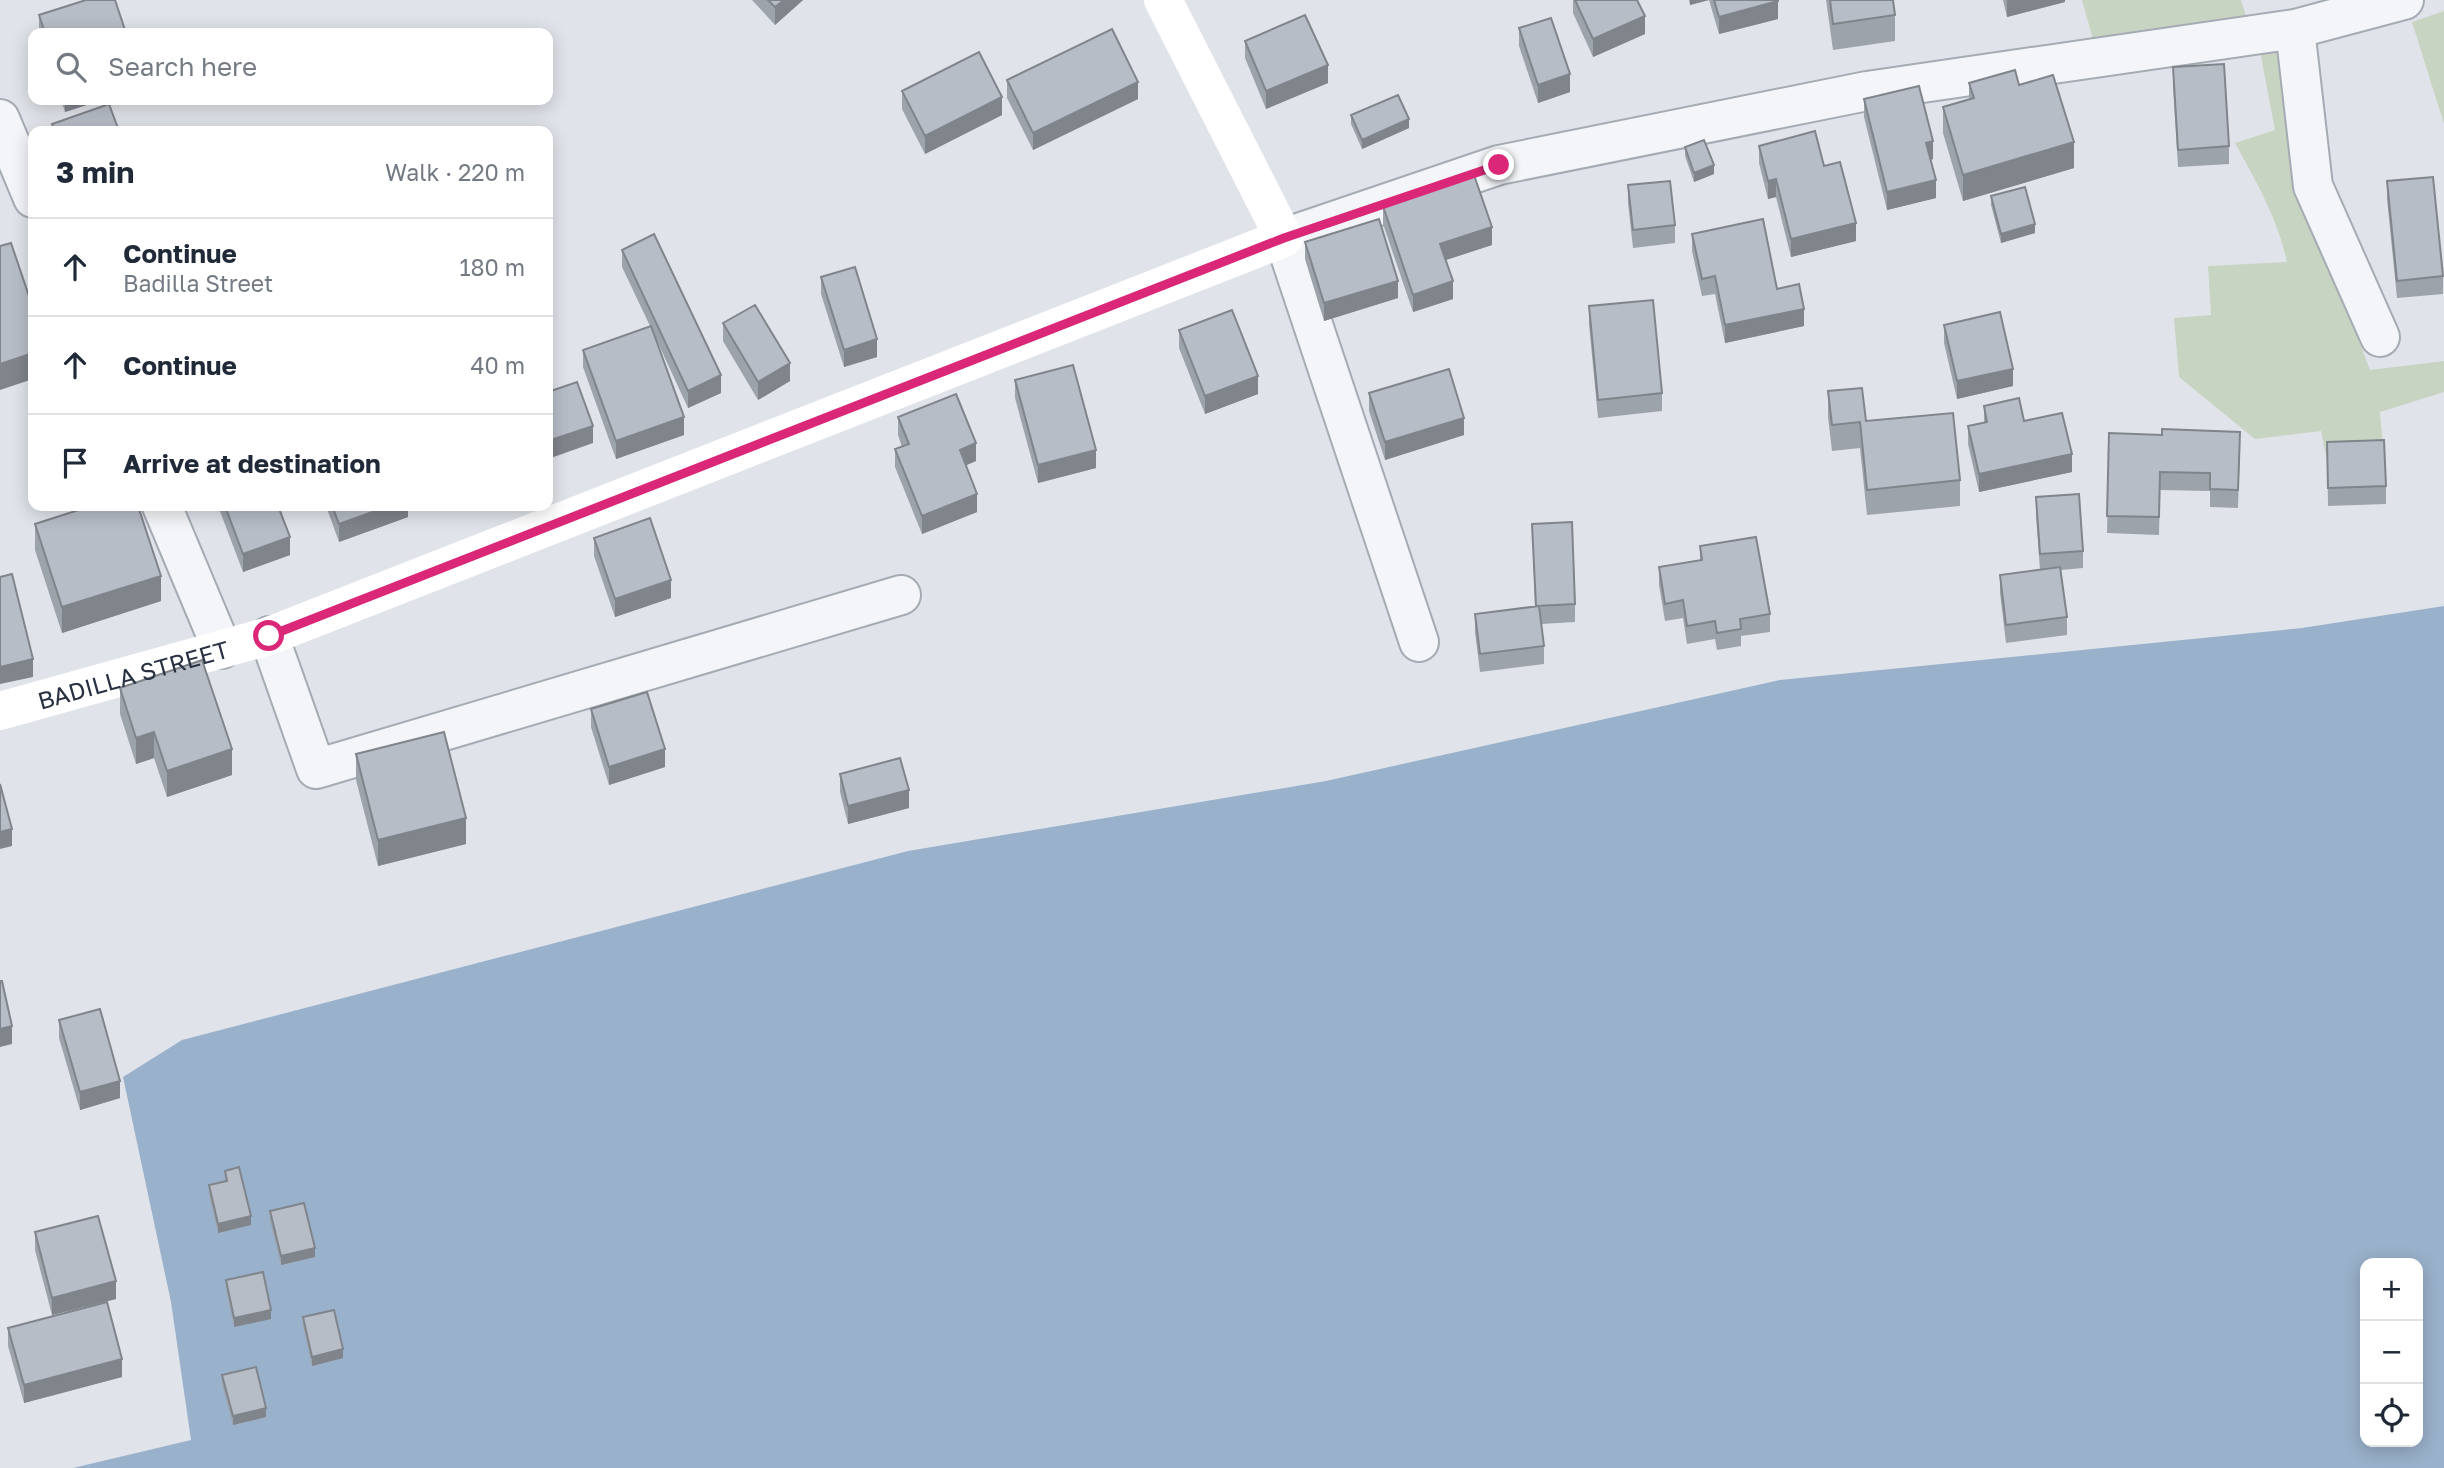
<!DOCTYPE html>
<meta charset="utf-8">
<style>
:root{--surface:#fff;--page:#f2f2f3;--text:#1f2937;--muted:#747a83;--line:#e0e1e3}
body{margin:0;font-family:"Golos Text",sans-serif;background:var(--page);color:var(--text)}
.controls{position:absolute;right:21px;bottom:21px;display:grid;overflow:hidden;border-radius:14px;box-shadow:0 4px 18px #0003}
.controls button{width:63px;height:63px;display:grid;place-items:center;padding:0;border:0;border-bottom:2px solid var(--line);background:var(--surface);color:var(--text);font:35px sans-serif}
.stop{position:absolute;width:21px;height:21px;margin:-16px;border:5px solid #db2777;border-radius:50%;background:#fff}
.stop.end{background:#db2777;border-color:#fff;box-shadow:0 2px 7px #0008}
.list{margin:0;padding:0;list-style:none}
h2{display:flex;justify-content:space-between;align-items:center;height:91px;margin:0;padding:0 28px;font-size:30px}
h2 small{font-size:23px;font-weight:400;color:var(--muted)}
.list li{display:grid;grid-template-columns:46px 1fr auto;gap:21px;align-items:center;box-sizing:border-box;height:98px;padding:0 28px;border-top:2px solid var(--line)}
.list b{display:block;font-size:26px;white-space:nowrap}
.list p{margin:0;font-size:23px;white-space:nowrap;color:var(--muted)}
.list em{font-size:23px;font-style:normal;color:var(--muted)}
.icon{flex:none;width:38px;height:38px;fill:none;stroke:currentColor;stroke-width:2;stroke-linecap:round;stroke-linejoin:round}
.map{position:relative;flex:none;width:2444px;height:1468px;overflow:hidden}
.search{position:absolute;background:var(--surface);box-shadow:0 4px 18px #0003;left:28px;top:28px;width:525px;height:77px;display:flex;align-items:center;gap:18px;box-sizing:border-box;padding:0 24px;border-radius:14px;color:var(--muted);font-size:26px}
.panel{position:absolute;background:var(--surface);box-shadow:0 4px 18px #0003;left:28px;top:126px;width:525px;height:385px;border-radius:14px}
.map>svg:first-child{display:block}
.green{fill:#c6d4c1}
.water{fill:#9ab1cb;fill-rule:evenodd}
.lines{fill:none;stroke-linecap:round;stroke-linejoin:round}
.street-casing{stroke:#a5abb4;stroke-width:42}
.street{stroke:#f3f5f8;stroke-width:38}
.secondary{stroke:#fff;stroke-width:38}
.wall{fill:#9da3ab}
.shaded-wall{fill:#80848b}
.building{fill:#b7bdc7;stroke:#80848b;stroke-width:2}
.route{stroke:#db2777;stroke-width:9}
.labels{text-anchor:middle;dominant-baseline:central;stroke-width:6;stroke-linejoin:round;paint-order:stroke}
.street-label{font-size:24px;fill:#283142;stroke:#f0f3f7}
</style>
<div class="map">
<svg width="2444" height="1468" viewBox="0 0 2444 1468">
<rect width="100%" height="100%" fill="#e0e4ea"/>
<!-- green -->
<path class="green" d="M 2082,0 L 2241,0 L 2247,19 L 2094,43 Z
M 2444,11 L 2444,124 L 2412,22 Z
M 2287,41 L 2300,186 L 2370,370 L 2444,361 L 2444,392 L 2380,412 L 2384,457 L 2327,460 L 2321,431 L 2255,439 L 2179,377 L 2174,318 L 2211,315 L 2208,266 L 2287,262 C 2278,219 2256,181 2235,143 L 2275,130 L 2259,46 Z"/>
<!-- water -->
<path class="water" d="M 2444,606 L 2444,1468 L 73,1468 L 191,1440 L 171,1302 L 123,1077 L 182,1040 L 908,851 L 1326,781 L 1780,680 L 2302,628 ZM 2365,1263 L 2418,1263 L 2418,1442 L 2365,1442 Z"/>
<g class="lines">
<defs>
<path id="street" d="M 2295,29 L 2313,186 L 2380,337
M 0,119 L 33,198
M 162,506 L 222,649
M 269,636 L 316,769 L 901,595
M 1419,642 L 1284,238 L 1499,165 L 1867,91 L 2295,29 L 2404,0"/>
</defs>
<!-- street casing -->
<use href="#street" class="street-casing"/>
<!-- street -->
<use href="#street" class="street"/>
<!-- secondary -->
<path class="secondary" id="s1" d="M 0,711 L 269,636 L 1284,238 L 1163,0"/>
</g>
<!-- wall -->
<path class="wall" d="M 752,0 L 803,0 L 775,25 Z
M 1573,0 L 1637,0 L 1645,34 L 1593,57 L 1573,13 Z
M 1689,0 L 1778,0 L 1778,19 L 1719,34 L 1709,0 L 1690,5 Z
M 1826,0 L 1893,0 L 1895,15 L 1895,41 L 1833,50 Z
M 2003,0 L 2065,0 L 2065,2 L 2007,17 Z
M 39,15 L 126,33 L 39,33 Z
M 1519,28 L 1570,92 L 1538,103 L 1519,46 Z
M 1245,41 L 1328,83 L 1266,109 L 1245,58 Z
M 2173,67 L 2229,146 L 2229,164 L 2178,167 L 2173,85 Z
M 1007,80 L 1138,99 L 1033,150 L 1007,98 Z
M 1969,83 L 2019,85 L 2074,168 L 1963,201 L 1943,133 L 1943,107 L 1969,99 Z
M 902,91 L 1002,115 L 925,154 L 902,109 Z
M 1864,99 L 1933,159 L 1931,160 L 1936,198 L 1887,210 L 1864,117 Z
M 61,100 L 102,100 L 65,112 Z
M 1351,115 L 1409,128 L 1362,149 L 1351,124 Z
M 1759,146 L 1824,166 L 1856,241 L 1791,257 L 1776,197 L 1768,199 L 1759,163 Z
M 1685,147 L 1714,174 L 1694,182 L 1685,156 Z
M 2387,181 L 2443,276 L 2443,294 L 2397,298 L 2387,199 Z
M 1628,185 L 1675,225 L 1675,243 L 1633,248 L 1628,203 Z
M 1991,196 L 2035,233 L 2001,243 L 1991,205 Z
M 1383,206 L 1492,245 L 1445,260 L 1453,299 L 1413,312 L 1383,224 Z
M 1692,234 L 1777,289 L 1804,326 L 1725,343 L 1715,294 L 1702,296 L 1692,251 Z
M 1305,242 L 1398,298 L 1324,321 L 1305,259 Z
M 622,250 L 721,393 L 688,408 L 657,341 L 684,435 L 616,459 L 583,367 L 583,350 L 650,326 L 622,267 Z
M 821,277 L 877,357 L 844,367 L 821,294 Z
M 1589,306 L 1662,393 L 1662,411 L 1598,418 L 1589,324 Z
M 723,323 L 790,381 L 758,400 L 723,341 Z
M 1944,325 L 2013,386 L 1957,399 L 1944,343 Z
M 1179,330 L 1258,394 L 1205,414 L 1179,348 Z
M 1015,380 L 1096,468 L 1038,483 L 1015,398 Z
M 1828,391 L 1866,421 L 1960,480 L 1960,506 L 1867,515 L 1860,448 L 1832,451 L 1828,417 Z
M 1369,393 L 1464,435 L 1385,460 L 1369,411 Z
M 1984,406 L 2024,421 L 2072,472 L 1979,492 L 1968,444 L 1968,426 L 1984,423 Z
M 898,417 L 976,461 L 966,465 L 977,512 L 922,534 L 895,467 L 895,449 L 902,447 L 898,435 Z
M 2109,433 L 2240,449 L 2238,508 L 2210,507 L 2210,491 L 2160,490 L 2159,535 L 2107,533 Z
M 2327,442 L 2386,486 L 2386,504 L 2328,506 Z
M 2036,497 L 2083,551 L 2083,568 L 2061,570 L 2067,617 L 2067,635 L 2006,643 L 2000,593 L 2000,575 L 2040,570 L 2036,515 Z
M 218,506 L 278,506 L 290,555 L 243,572 Z
M 326,506 L 408,506 L 408,517 L 339,542 Z
M 35,524 L 161,601 L 62,633 L 35,550 Z
M 1532,524 L 1575,604 L 1575,622 L 1541,624 L 1544,646 L 1544,664 L 1480,672 L 1475,632 L 1475,614 L 1535,607 Z
M 594,538 L 671,598 L 615,617 L 594,556 Z
M 1700,546 L 1770,614 L 1770,632 L 1741,636 L 1741,646 L 1717,650 L 1715,639 L 1687,644 L 1683,618 L 1665,621 L 1659,585 L 1659,567 L 1700,560 Z
M 120,688 L 232,775 L 167,797 L 154,758 L 136,764 L 120,714 Z
M 591,709 L 665,767 L 609,785 L 591,727 Z
M 356,754 L 466,844 L 378,866 L 356,780 Z
M 840,774 L 909,808 L 848,824 L 840,792 Z
M 59,1020 L 120,1098 L 80,1110 L 59,1038 Z
M 225,1171 L 251,1225 L 218,1233 L 209,1194 L 209,1185 L 225,1181 Z
M 270,1211 L 315,1257 L 281,1265 L 270,1220 Z
M 35,1232 L 116,1299 L 52,1315 L 35,1250 Z
M 226,1280 L 271,1319 L 234,1327 L 226,1289 Z
M 303,1317 L 343,1358 L 312,1366 L 303,1326 Z
M 8,1328 L 122,1377 L 24,1403 L 8,1346 Z
M 222,1375 L 266,1417 L 233,1425 L 222,1384 Z"/>
<!-- shaded-wall -->
<path class="shaded-wall" d="M 784,0 L 803,0 L 775,25 L 775,7 Z
M 1690,0 L 1709,0 L 1690,5 Z
M 2007,0 L 2065,0 L 2065,2 L 2007,17 Z
M 1778,1 L 1778,19 L 1719,34 L 1719,17 Z
M 1645,16 L 1645,34 L 1593,57 L 1593,39 Z
M 1328,65 L 1328,83 L 1266,109 L 1266,91 Z
M 1570,74 L 1570,92 L 1538,103 L 1538,85 Z
M 1138,82 L 1138,99 L 1033,150 L 1033,133 Z
M 1002,97 L 1002,115 L 925,154 L 925,136 Z
M 65,100 L 102,100 L 65,112 Z
M 1409,119 L 1409,128 L 1362,149 L 1362,140 Z
M 1933,141 L 1933,159 L 1926,161 L 1926,143 Z
M 2074,142 L 2074,168 L 1963,201 L 1963,175 Z
M 1714,165 L 1714,174 L 1694,182 L 1694,173 Z
M 1776,179 L 1776,197 L 1768,199 L 1768,181 Z
M 1936,180 L 1936,198 L 1887,210 L 1887,192 Z
M 1856,223 L 1856,241 L 1791,257 L 1791,239 Z
M 2035,224 L 2035,233 L 2001,243 L 2001,234 Z
M 1492,227 L 1492,245 L 1440,262 L 1440,244 Z
M 1398,281 L 1398,298 L 1324,321 L 1324,303 Z
M 1453,281 L 1453,299 L 1413,312 L 1413,295 Z
M 1804,309 L 1804,326 L 1725,343 L 1725,325 Z
M 877,339 L 877,357 L 844,367 L 844,350 Z
M 33,353 L 33,379 L 0,390 L 0,364 Z
M 790,363 L 790,381 L 758,400 L 758,382 Z
M 2013,369 L 2013,386 L 1957,399 L 1957,381 Z
M 721,375 L 721,393 L 688,408 L 688,391 Z
M 1258,376 L 1258,394 L 1205,414 L 1205,396 Z
M 684,417 L 684,435 L 616,459 L 616,441 Z
M 1464,418 L 1464,435 L 1385,460 L 1385,442 Z
M 593,426 L 593,443 L 548,459 L 548,441 Z
M 976,443 L 976,461 L 960,468 L 960,450 Z
M 1096,450 L 1096,468 L 1038,483 L 1038,465 Z
M 2072,454 L 2072,472 L 1979,492 L 1979,474 Z
M 977,494 L 977,512 L 922,534 L 922,516 Z
M 389,506 L 408,506 L 408,517 L 339,542 L 339,524 Z
M 290,537 L 290,555 L 243,572 L 243,554 Z
M 161,576 L 161,601 L 62,633 L 62,607 Z
M 671,580 L 671,598 L 615,617 L 615,599 Z
M 33,659 L 33,677 L 0,684 L 0,667 Z
M 154,732 L 154,758 L 136,764 L 136,738 Z
M 232,749 L 232,775 L 167,797 L 167,771 Z
M 665,749 L 665,767 L 609,785 L 609,767 Z
M 909,790 L 909,808 L 848,824 L 848,806 Z
M 466,818 L 466,844 L 378,866 L 378,840 Z
M 12,829 L 12,846 L 0,849 L 0,832 Z
M 12,1026 L 12,1044 L 0,1047 L 0,1029 Z
M 120,1081 L 120,1098 L 80,1110 L 80,1092 Z
M 251,1216 L 251,1225 L 218,1233 L 218,1224 Z
M 315,1248 L 315,1257 L 281,1265 L 281,1256 Z
M 116,1281 L 116,1299 L 52,1315 L 52,1298 Z
M 271,1310 L 271,1319 L 234,1327 L 234,1318 Z
M 343,1349 L 343,1358 L 312,1366 L 312,1357 Z
M 122,1359 L 122,1377 L 24,1403 L 24,1385 Z
M 266,1408 L 266,1417 L 233,1425 L 233,1416 Z"/>
<!-- building -->
<path class="building" d="M 86,0 L 115,0 L 126,33 L 45,33 L 39,15 Z
M 768,0 L 784,0 L 775,7 Z
M 1575,0 L 1637,0 L 1645,16 L 1593,39 Z
M 1714,0 L 1778,0 L 1778,1 L 1719,17 Z
M 1830,0 L 1893,0 L 1895,15 L 1833,24 Z
M 1305,15 L 1328,65 L 1266,91 L 1245,41 Z
M 1551,18 L 1570,74 L 1538,85 L 1519,28 Z
M 1112,29 L 1138,82 L 1033,133 L 1007,80 Z
M 979,52 L 1002,97 L 925,136 L 902,91 Z
M 2224,64 L 2229,146 L 2178,150 L 2173,67 Z
M 2015,70 L 2019,85 L 2053,75 L 2074,142 L 1963,175 L 1943,107 L 1974,98 L 1969,83 Z
M 1919,86 L 1933,141 L 1926,143 L 1936,180 L 1887,192 L 1864,99 Z
M 1398,95 L 1409,119 L 1362,140 L 1351,115 Z
M 109,104 L 119,131 L 55,131 L 52,124 Z
M 1815,131 L 1824,166 L 1840,162 L 1856,223 L 1791,239 L 1776,179 L 1768,181 L 1759,146 Z
M 1704,140 L 1714,165 L 1694,173 L 1685,147 Z
M 1474,175 L 1492,227 L 1440,244 L 1453,281 L 1413,295 L 1383,206 Z
M 2433,177 L 2443,276 L 2397,281 L 2387,181 Z
M 1670,181 L 1675,225 L 1633,230 L 1628,185 Z
M 2025,187 L 2035,224 L 2001,234 L 1991,196 Z
M 1379,219 L 1398,281 L 1324,303 L 1305,242 Z
M 1763,219 L 1777,289 L 1799,284 L 1804,309 L 1725,325 L 1715,276 L 1702,279 L 1692,234 Z
M 654,234 L 721,375 L 688,391 L 622,250 Z
M 11,243 L 33,308 L 33,353 L 0,364 L 0,246 Z
M 855,267 L 877,339 L 844,350 L 821,277 Z
M 1653,300 L 1662,393 L 1598,400 L 1589,306 Z
M 755,305 L 790,363 L 758,382 L 723,323 Z
M 1232,310 L 1258,376 L 1205,396 L 1179,330 Z
M 2000,312 L 2013,369 L 1957,381 L 1944,325 Z
M 651,326 L 684,417 L 616,441 L 583,350 Z
M 1073,365 L 1096,450 L 1038,465 L 1015,380 Z
M 1449,369 L 1464,418 L 1385,442 L 1369,393 Z
M 577,382 L 593,426 L 548,441 L 548,392 Z
M 1862,388 L 1866,421 L 1953,413 L 1960,480 L 1867,490 L 1860,422 L 1832,425 L 1828,391 Z
M 956,394 L 976,443 L 960,450 L 977,494 L 922,516 L 895,449 L 909,444 L 898,417 Z
M 2019,398 L 2024,421 L 2062,413 L 2072,454 L 1979,474 L 1968,426 L 1987,422 L 1984,406 Z
M 2162,429 L 2240,432 L 2238,490 L 2210,489 L 2210,473 L 2160,472 L 2159,517 L 2107,516 L 2109,433 L 2162,435 Z
M 2384,440 L 2386,486 L 2328,488 L 2327,442 Z
M 2079,494 L 2083,551 L 2040,554 L 2036,497 Z
M 91,506 L 138,506 L 161,576 L 62,607 L 35,524 Z
M 225,506 L 278,506 L 290,537 L 243,554 Z
M 332,506 L 389,506 L 339,524 Z
M 650,518 L 671,580 L 615,599 L 594,538 Z
M 1572,522 L 1575,604 L 1536,606 L 1532,524 Z
M 1756,537 L 1770,614 L 1740,619 L 1741,629 L 1717,633 L 1715,621 L 1687,626 L 1683,600 L 1665,604 L 1659,567 L 1702,560 L 1700,546 Z
M 2060,567 L 2067,617 L 2006,625 L 2000,575 Z
M 12,574 L 33,659 L 0,667 L 0,577 Z
M 1539,606 L 1544,646 L 1480,654 L 1475,614 Z
M 202,660 L 232,749 L 167,771 L 154,732 L 136,738 L 120,688 Z
M 647,692 L 665,749 L 609,767 L 591,709 Z
M 444,732 L 466,818 L 378,840 L 356,754 Z
M 900,758 L 909,790 L 848,806 L 840,774 Z
M 0,784 L 12,829 L 0,832 Z
M 0,981 L 2,981 L 12,1026 L 0,1029 Z
M 100,1009 L 120,1081 L 80,1092 L 59,1020 Z
M 239,1167 L 251,1216 L 218,1224 L 209,1185 L 227,1181 L 225,1171 Z
M 304,1203 L 315,1248 L 281,1256 L 270,1211 Z
M 98,1216 L 116,1281 L 52,1298 L 35,1232 Z
M 263,1272 L 271,1310 L 234,1318 L 226,1280 Z
M 107,1302 L 122,1359 L 24,1385 L 8,1328 Z
M 334,1310 L 343,1349 L 312,1357 L 303,1317 Z
M 256,1367 L 266,1408 L 233,1416 L 222,1375 Z"/>
<g class="lines">
<!-- route -->
<path class="route" d="M 269,636 L 1284,238 L 1499,165"/>
</g>
<g class="labels">
<!-- street labels -->
<g class="street-label">
<text stroke="none"><textPath href="#s1" startOffset="138">BADILLA STREET</textPath></text>
</g>
</g>
</svg>
<div class="controls">
<button>+</button>
<button>−</button>
<button><svg class="icon" aria-label="locate" viewBox="0 0 24 24"><circle cx="12" cy="12" r="6"/><path d="M12 2v4M12 18v4M2 12h4M18 12h4"/></svg></button>
</div>
<div class="stop" style="left:269px;top:636px"></div>
<div class="stop end" style="left:1499px;top:165px"></div>
<div class="search"><svg class="icon" aria-label="search" viewBox="0 0 24 24"><circle cx="10" cy="10" r="6"/><path d="M15 15l6 6"/></svg>Search here</div>
<section class="panel">
<h2>3 min<small>Walk · 220 m</small></h2>
<ul class="list">
<li><svg class="icon" aria-label="ahead" viewBox="0 0 24 24"><path d="M12 20V5M6 11l6-6 6 6"/></svg><div><b>Continue</b><p>Badilla Street</p></div><em>180 m</em></li>
<li><svg class="icon" aria-label="ahead" viewBox="0 0 24 24"><path d="M12 20V5M6 11l6-6 6 6"/></svg><div><b>Continue</b></div><em>40 m</em></li>
<li><svg class="icon" aria-label="arrive" viewBox="0 0 24 24"><path d="M6 21V4h12l-3 4 3 4H6"/></svg><div><b>Arrive at destination</b></div></li>
</ul>
</section>
</div>
